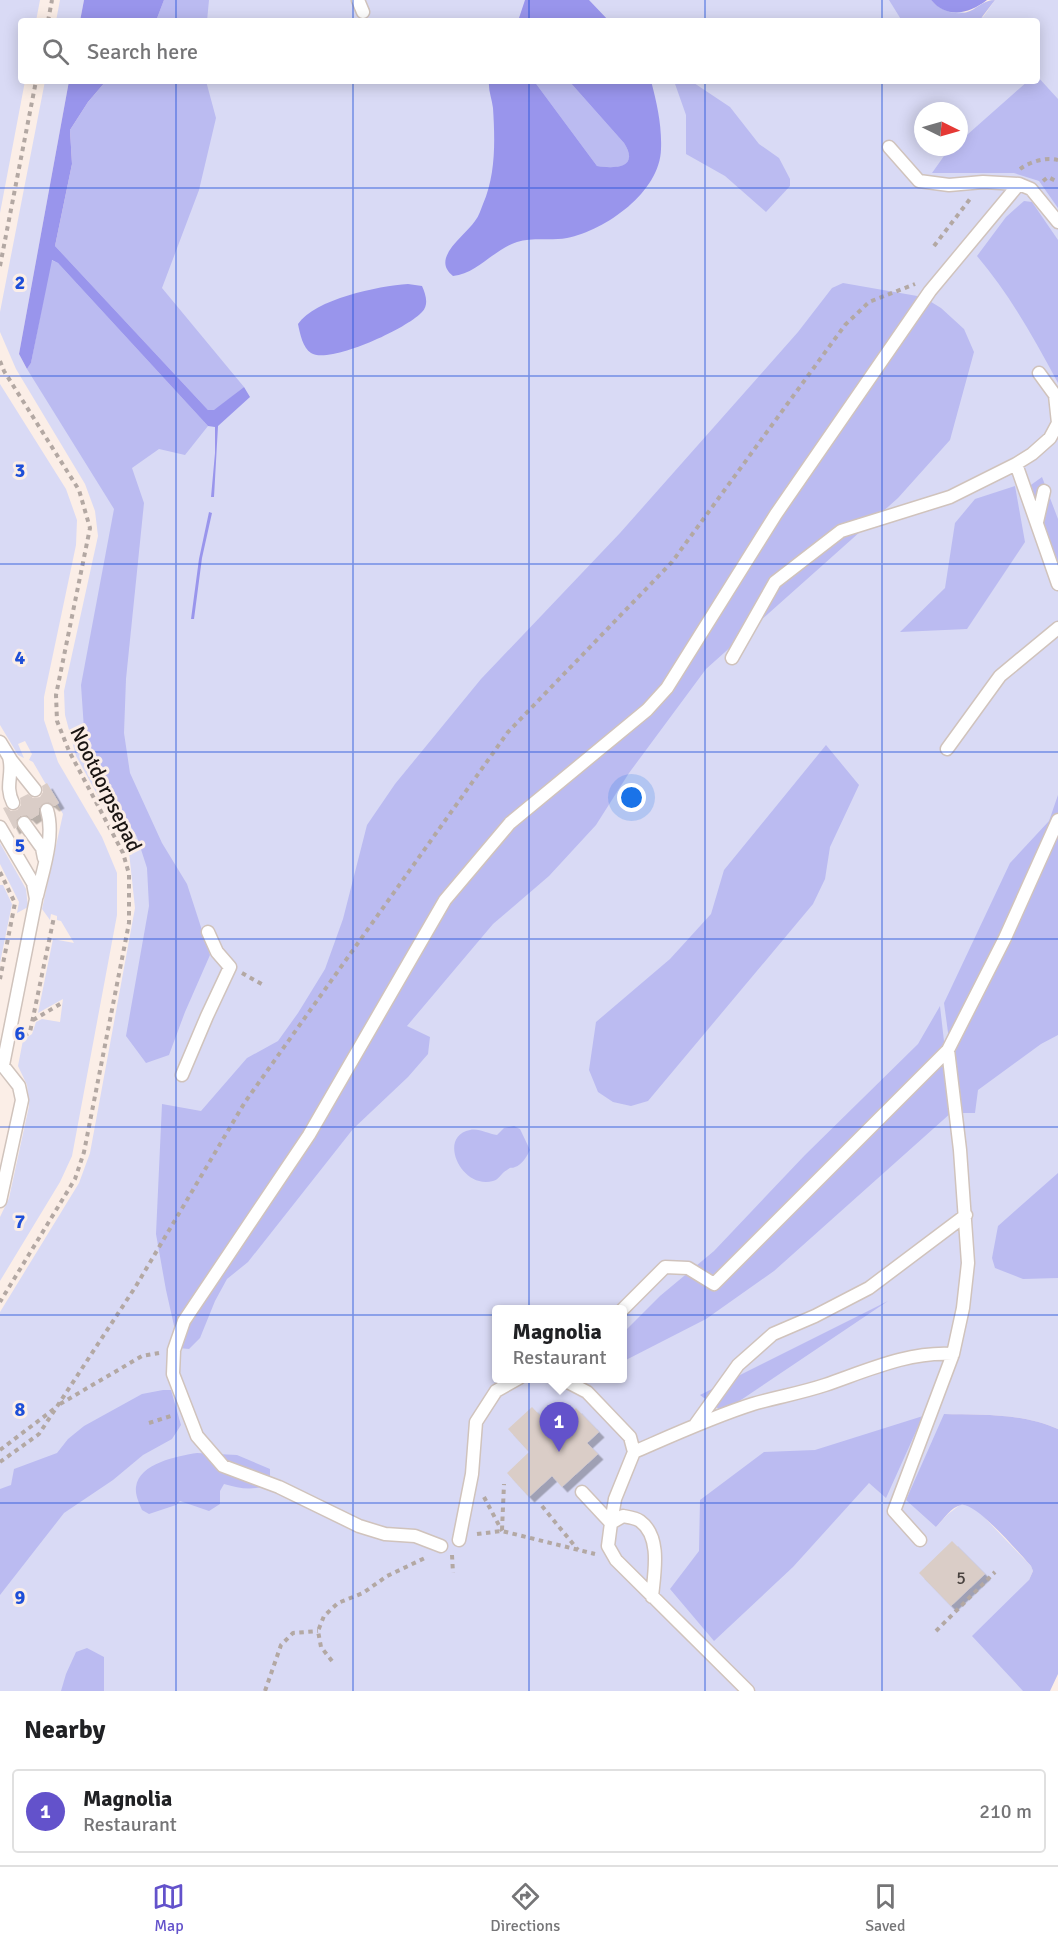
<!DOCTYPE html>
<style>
:root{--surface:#fff;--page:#f6f6f6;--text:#202124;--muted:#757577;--line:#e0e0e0;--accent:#6352cb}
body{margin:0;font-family:Signika,sans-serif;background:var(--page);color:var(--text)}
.compass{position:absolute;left:914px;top:102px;width:54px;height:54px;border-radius:50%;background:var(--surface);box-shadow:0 3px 15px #0003;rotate:95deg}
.you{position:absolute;left:632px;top:798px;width:21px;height:21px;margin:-15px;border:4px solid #fff;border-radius:50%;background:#1a73e8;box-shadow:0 0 0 9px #1a73e833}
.badge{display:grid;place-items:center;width:39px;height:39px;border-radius:50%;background:var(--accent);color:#fff;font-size:20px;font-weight:700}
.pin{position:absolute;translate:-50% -50px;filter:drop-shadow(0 2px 3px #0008)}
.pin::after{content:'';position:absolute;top:32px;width:21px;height:18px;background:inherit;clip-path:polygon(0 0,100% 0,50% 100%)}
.popup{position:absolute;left:492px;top:1305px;width:135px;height:78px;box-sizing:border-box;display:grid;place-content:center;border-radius:6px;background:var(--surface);filter:drop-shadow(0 2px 4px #0005);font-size:20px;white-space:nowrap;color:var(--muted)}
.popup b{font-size:22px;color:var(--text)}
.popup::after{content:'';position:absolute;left:50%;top:100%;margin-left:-12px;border:12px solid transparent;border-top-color:var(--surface)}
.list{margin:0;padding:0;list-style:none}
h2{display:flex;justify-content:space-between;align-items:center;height:78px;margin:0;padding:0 24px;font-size:26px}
h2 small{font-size:20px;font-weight:400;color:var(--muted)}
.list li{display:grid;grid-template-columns:39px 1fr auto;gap:18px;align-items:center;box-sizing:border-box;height:84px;margin:0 12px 12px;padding:0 12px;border:2px solid var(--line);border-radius:6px}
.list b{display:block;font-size:22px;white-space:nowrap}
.list p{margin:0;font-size:20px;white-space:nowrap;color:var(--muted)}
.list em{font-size:20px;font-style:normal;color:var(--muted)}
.icon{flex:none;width:33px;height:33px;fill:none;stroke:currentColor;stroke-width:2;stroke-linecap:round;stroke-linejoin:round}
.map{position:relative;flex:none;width:1058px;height:1691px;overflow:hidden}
.search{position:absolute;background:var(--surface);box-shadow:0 3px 15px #0003;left:18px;right:18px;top:18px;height:66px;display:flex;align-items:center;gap:15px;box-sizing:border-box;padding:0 21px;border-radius:6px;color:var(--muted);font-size:22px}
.sheet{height:174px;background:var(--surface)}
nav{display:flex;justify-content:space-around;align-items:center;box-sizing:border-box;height:84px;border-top:2px solid var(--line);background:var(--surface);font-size:16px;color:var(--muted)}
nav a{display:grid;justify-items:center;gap:3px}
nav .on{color:var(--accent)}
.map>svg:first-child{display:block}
.green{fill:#d9daf5;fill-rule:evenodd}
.forest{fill:#bbbbf1}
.water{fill:#9995ec}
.building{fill:#dacdc7;filter:url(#shadow)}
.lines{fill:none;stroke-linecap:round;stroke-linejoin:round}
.lane-casing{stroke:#d0c3bc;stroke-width:15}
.path{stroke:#b3a8a3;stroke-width:4;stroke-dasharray:4.5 4.5;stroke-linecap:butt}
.lane{stroke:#fff;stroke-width:12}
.grid{fill:none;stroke:#1d4ed8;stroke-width:1.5;stroke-opacity:0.55}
.labels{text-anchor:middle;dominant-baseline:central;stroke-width:6;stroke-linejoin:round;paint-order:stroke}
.number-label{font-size:18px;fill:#49423f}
.street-label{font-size:21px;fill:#191412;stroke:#fbeee7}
.grid-label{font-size:20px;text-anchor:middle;font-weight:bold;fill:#1d4ed8;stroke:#fbeee7;stroke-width:6;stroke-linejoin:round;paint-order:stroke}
</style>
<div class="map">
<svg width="1058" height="1691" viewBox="0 0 1058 1691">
<defs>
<filter id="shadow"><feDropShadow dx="5.5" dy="5.5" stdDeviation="0" flood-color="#0004"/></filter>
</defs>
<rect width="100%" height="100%" fill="#fbeee7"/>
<!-- green -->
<path class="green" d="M 0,0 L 40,0 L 36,21 L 21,21 L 21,81 L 25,81 L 0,213 Z
M 60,0 L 84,0 L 80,21 L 56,21 Z
M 164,0 L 931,0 L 936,6 L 983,17 L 995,0 L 1058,0 L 1058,1429 C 1023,1413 981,1415 944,1414 L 936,1527 L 948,1514 L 960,1505 L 969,1505 L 981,1514 L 1031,1566 L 1033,1571 L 1029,1580 L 1023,1691 L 0,1691 L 0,1312 L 79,1183 L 90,1153 L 135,908 L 129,852 L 76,756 L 65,715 L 64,691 L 98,536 L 95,511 L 85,484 L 16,369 L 0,332 L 0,312 L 45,81 L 69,81 L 19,354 L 27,369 L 31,363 L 51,260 L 106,81 L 1037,81 L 1037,21 L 156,21 ZM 923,111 L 959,111 L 959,147 L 923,147 ZM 496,1310 L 622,1310 L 622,1378 L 496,1378 Z
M 0,384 L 66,489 L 77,520 L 76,545 L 44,697 L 44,720 L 58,762 L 102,837 L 117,873 L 117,915 L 72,1156 L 60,1182 L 0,1281 L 0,1217 L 9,1198 L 29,1106 L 27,1085 L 18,1066 L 23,1040 L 32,1034 L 36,1022 L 42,1019 L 60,1022 L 63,999 L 38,1013 L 53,939 L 74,943 L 61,921 L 57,920 L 57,916 L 51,914 L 50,920 L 42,909 L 63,814 L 33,762 L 29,760 L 32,754 L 25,741 L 18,744 L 24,758 L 18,755 L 0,725 Z
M 0,843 L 26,889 L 28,907 L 17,913 L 19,902 L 0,864 Z
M 0,885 L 3,885 L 12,904 L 0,963 Z"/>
<!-- forest -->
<path class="forest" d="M 164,0 L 209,0 L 207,21 L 156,21 Z
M 889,0 L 931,0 C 940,10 956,17 970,11 C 979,7 984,0 995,0 L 979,21 L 902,21 Z
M 1037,76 L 1058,99 L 1058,208 L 1039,181 L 1014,173 L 932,173 L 944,156 L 954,147 L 959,147 L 959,142 L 1028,81 L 1037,81 Z
M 106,81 L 206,81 L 216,118 L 199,190 L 162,288 L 244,387 L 214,411 L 208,410 L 55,246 L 72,164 L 70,130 L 88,102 Z
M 534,81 L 569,81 L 624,143 C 640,168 616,169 597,166 Z
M 674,81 L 691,81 L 730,107 L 759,144 L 779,158 L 790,179 L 790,186 L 766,212 L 725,176 L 686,154 L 686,115 Z
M 1024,201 L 1032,202 L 1058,240 L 1058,383 C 1034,338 1010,295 977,256 L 1006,217 Z
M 51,260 L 58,263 L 208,426 L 185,455 L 159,449 L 132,468 L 144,503 L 126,679 L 124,733 L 130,773 L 162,843 L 187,884 L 210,955 L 185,1012 L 169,1055 L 146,1063 L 126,1036 L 149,906 L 147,868 L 137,837 L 117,803 L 94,774 L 84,729 L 81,685 L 114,509 L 27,369 L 31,363 Z
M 843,283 L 923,297 L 941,308 L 964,329 L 974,352 L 950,440 L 898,498 L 706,669 L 629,773 L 596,825 L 549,876 L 493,924 L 407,1026 L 430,1037 L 428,1054 L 408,1077 L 353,1129 L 248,1262 L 227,1279 L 215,1301 L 200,1338 L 189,1349 L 179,1348 L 166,1290 L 156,1234 L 162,1104 L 201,1111 L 247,1058 L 278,1041 L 298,1013 L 325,969 L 343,919 L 367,825 L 395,784 L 481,679 L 620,533 L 798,332 L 832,288 Z
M 1042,477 L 1058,519 L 1058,574 L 1028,487 Z
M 1015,486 L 1025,542 L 967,629 L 900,632 L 945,588 L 955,523 L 975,499 Z
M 826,745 L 859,785 L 830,847 L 825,879 L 813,904 L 648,1101 L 631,1106 L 613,1102 L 598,1092 L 589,1070 L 596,1022 L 670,959 L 711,914 L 724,870 Z
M 1058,795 L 1058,1035 L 1041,1044 L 978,1090 L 975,1113 L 959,1113 L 944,1003 L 1010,863 L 1049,821 Z
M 940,1006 L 952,1112 L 774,1271 L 706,1319 L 622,1362 L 622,1334 L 660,1296 L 714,1251 L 805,1155 L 918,1044 Z
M 514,1126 L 520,1129 L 530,1150 C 527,1156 522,1165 515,1167 C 510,1169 512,1166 507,1170 C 501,1173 499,1180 493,1181 C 461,1190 437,1136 470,1130 C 479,1128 488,1134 497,1135 L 504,1128 Z
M 1058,1173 L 1058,1278 L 1023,1279 L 995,1268 L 992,1258 L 998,1226 Z
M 888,1301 L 723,1412 L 700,1395 Z
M 163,1390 L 171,1390 L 181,1425 L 172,1439 L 143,1455 L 113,1480 L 64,1513 L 0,1595 L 0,1489 L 11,1485 L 14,1469 L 57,1453 L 68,1439 L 84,1426 L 142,1394 Z
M 944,1414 C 981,1415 1023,1413 1058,1429 L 1058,1674 L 1050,1691 L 1023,1691 L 972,1636 L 1029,1580 L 1033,1571 L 1031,1566 C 1020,1554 975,1501 961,1505 C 951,1507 943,1520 936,1527 L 906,1500 Z
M 923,1416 L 886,1498 L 869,1483 L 793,1567 L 714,1641 L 670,1589 L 699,1551 L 700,1500 L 764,1452 L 815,1450 Z
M 197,1453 L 237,1455 L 270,1469 L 270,1484 C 254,1491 241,1489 224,1484 L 220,1491 L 220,1504 L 209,1511 L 180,1501 L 176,1505 L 149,1514 L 142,1510 C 139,1503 135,1495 136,1487 C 139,1463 178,1456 197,1453 Z
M 87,1648 L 104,1657 L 104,1691 L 61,1691 L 66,1674 L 76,1652 Z"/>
<!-- water -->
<path class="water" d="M 84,0 L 164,0 L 156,21 L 80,21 Z
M 525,0 L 589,0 L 609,21 L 518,21 Z
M 931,0 L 987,0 C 969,14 947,19 931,0 Z
M 69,81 L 106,81 L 88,102 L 70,130 L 72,164 L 55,246 L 208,410 L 214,410 L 244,387 L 250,397 L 218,426 L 214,497 L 211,497 L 215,453 L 215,427 L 208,426 L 58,263 L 52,260 L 31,363 L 27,369 L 19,354 Z
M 489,81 L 534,81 L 597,166 C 615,169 640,168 624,143 L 569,81 L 651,81 C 657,103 662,126 661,149 C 660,192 606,230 567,238 C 551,241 532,237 517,242 C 494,249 477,274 453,276 C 430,258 465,236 475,221 C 479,216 481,209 483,204 C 496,174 495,140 493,108 C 492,99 488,90 489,81 Z
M 408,284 L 422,286 C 426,295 429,305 422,312 C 408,328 329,365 311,353 C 303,348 300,334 298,324 C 315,299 378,286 408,284 Z
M 209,512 L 212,513 L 202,558 L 194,619 L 191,619 L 199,559 Z"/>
<!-- building -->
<path class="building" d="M 47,783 L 59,803 L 54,806 L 49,802 L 42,804 L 39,808 L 39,814 L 31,819 L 27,815 L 20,816 L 16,820 L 17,827 L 14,829 L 3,808 L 6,807 L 11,811 L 17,810 L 21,805 L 20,798 L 28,794 L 33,798 L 40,797 L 43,792 L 42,786 Z
M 532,1407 L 553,1429 L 576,1408 L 599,1432 L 587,1443 L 598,1454 L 562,1487 L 552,1476 L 529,1497 L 507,1473 L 529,1452 L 508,1429 Z
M 952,1541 L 985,1574 L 951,1606 L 919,1573 Z"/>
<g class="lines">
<defs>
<path id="lane" d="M 358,0 L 363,12
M 889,147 L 919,181 L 949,185 L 983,182 L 1019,184 L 1031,189 L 1058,222
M 1016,464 L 1058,584
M 1037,522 L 1044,491
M 732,658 L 775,582 L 841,531 L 950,497 L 1016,464 L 1032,454 L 1050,438 L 1058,423 L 1055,395 L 1039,373
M 0,742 L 11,760 L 35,790
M 947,749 L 1000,676 L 1058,628
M 9,757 C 14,774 4,785 13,803
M 24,823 L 42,848 L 44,858
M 0,827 L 33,883 L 36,899 L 3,1065
M 37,896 C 43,870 55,836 47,810
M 0,1062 L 19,1086 L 22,1100 L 0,1201
M 182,1075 L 207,1016 L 230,967 L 217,952 L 208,932
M 622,1310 L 665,1267 L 688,1268 L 714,1284 L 948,1050
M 560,1378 L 587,1392 L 630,1437 L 634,1452 L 615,1499 L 611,1523
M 695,1425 L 738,1365 L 773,1334 L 815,1316 L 869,1288 L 966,1215
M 634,1452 C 673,1435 712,1417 753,1404 C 777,1397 801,1393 825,1385 C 866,1371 909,1351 953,1354
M 582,1492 L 611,1523
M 459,1540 L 472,1474 L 476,1422 L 496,1391 L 519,1378
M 920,1540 L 894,1511 L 953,1354 L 963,1308 L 968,1263 L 960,1150 L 948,1050 L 1005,938 L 1058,820
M 441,1546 L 415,1536 L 385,1534 L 359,1526 L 279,1487 L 223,1466 L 197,1436 L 173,1374 L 174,1350 L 184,1321 L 309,1135 L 445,900 L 510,823 L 647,710 L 667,688 L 776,514 L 930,291 L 1019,184
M 652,1597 C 654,1574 662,1537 640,1521 C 636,1518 628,1517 623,1516 L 611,1523 L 608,1546 L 616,1560 L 748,1691"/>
</defs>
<!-- lane casing -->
<use href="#lane" class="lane-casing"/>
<!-- path -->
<path class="path" d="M 48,21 L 52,0
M 1020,169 C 1031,161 1046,157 1058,160
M 1043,181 L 1048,177 L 1058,182
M 934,246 L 970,199
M 0,266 L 36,81
M 0,361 L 4,371 L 79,490 L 90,528 L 56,695 L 57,721 L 69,751 L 123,853 L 129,874 L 129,923 L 84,1152 L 75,1179 L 0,1302
M 0,872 L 15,903 L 0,979
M 242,973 L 265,986
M 33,1020 L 62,1003
M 24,1036 L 30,1032 L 54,917
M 60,1404 L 142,1356 L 159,1353
M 149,1423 L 174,1415
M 0,1450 L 54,1409
M 0,1462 L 39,1434 L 136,1286 L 245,1102 L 508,732 L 672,562 L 845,325 L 869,302 L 915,284
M 484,1497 L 502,1531
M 542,1506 L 578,1550
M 502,1530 L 504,1484
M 477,1534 L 502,1531 L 595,1554
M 452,1555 L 453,1573
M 936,1631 L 995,1572
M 332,1661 L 321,1647 L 318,1631 L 324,1616 L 338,1603 L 363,1593 L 387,1576 L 427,1557
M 265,1691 L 281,1645 L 293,1633 L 318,1631"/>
<!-- lane -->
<use href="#lane" class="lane"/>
</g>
<!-- grid -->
<path class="grid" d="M 176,0 L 176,21M 353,0 L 353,21M 529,0 L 529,21M 705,0 L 705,21M 882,0 L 882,21M 176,81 L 176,1691M 353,81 L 353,1691M 529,81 L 529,1691M 705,81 L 705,1691M 882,81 L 882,1691M 0,188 L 1058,188M 0,376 L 1058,376M 0,564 L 1058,564M 0,752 L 1058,752M 0,939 L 1058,939M 0,1127 L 1058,1127M 0,1315 L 1058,1315M 0,1503 L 1058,1503"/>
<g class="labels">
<!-- number labels -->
<g class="number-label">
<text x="961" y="1578">5</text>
</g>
<!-- street labels -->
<g class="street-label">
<text transform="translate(106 789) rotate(64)">Nootdorpsepad</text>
</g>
</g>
<g class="grid-label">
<text x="20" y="289">2</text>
<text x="20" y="477">3</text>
<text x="20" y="664">4</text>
<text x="20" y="852">5</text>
<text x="20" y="1040">6</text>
<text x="20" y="1228">7</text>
<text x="20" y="1416">8</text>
<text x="20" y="1604">9</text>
</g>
</svg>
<svg class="compass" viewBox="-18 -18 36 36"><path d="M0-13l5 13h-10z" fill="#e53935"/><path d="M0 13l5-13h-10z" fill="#757577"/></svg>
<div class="you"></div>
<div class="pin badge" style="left:559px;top:1452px">1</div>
<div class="popup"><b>Magnolia</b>Restaurant</div>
<div class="search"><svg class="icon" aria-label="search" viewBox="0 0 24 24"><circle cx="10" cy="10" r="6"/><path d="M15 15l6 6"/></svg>Search here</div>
</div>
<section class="sheet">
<h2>Nearby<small></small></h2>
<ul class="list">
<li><span class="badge">1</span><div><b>Magnolia</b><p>Restaurant</p></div><em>210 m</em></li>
</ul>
</section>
<nav>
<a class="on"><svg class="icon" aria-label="map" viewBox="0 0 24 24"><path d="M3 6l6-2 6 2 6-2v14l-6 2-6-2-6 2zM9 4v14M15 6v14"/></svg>Map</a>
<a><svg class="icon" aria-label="directions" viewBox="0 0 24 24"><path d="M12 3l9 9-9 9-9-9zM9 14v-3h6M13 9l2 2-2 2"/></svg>Directions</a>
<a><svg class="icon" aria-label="saved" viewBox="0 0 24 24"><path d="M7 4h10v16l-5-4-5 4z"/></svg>Saved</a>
</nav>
